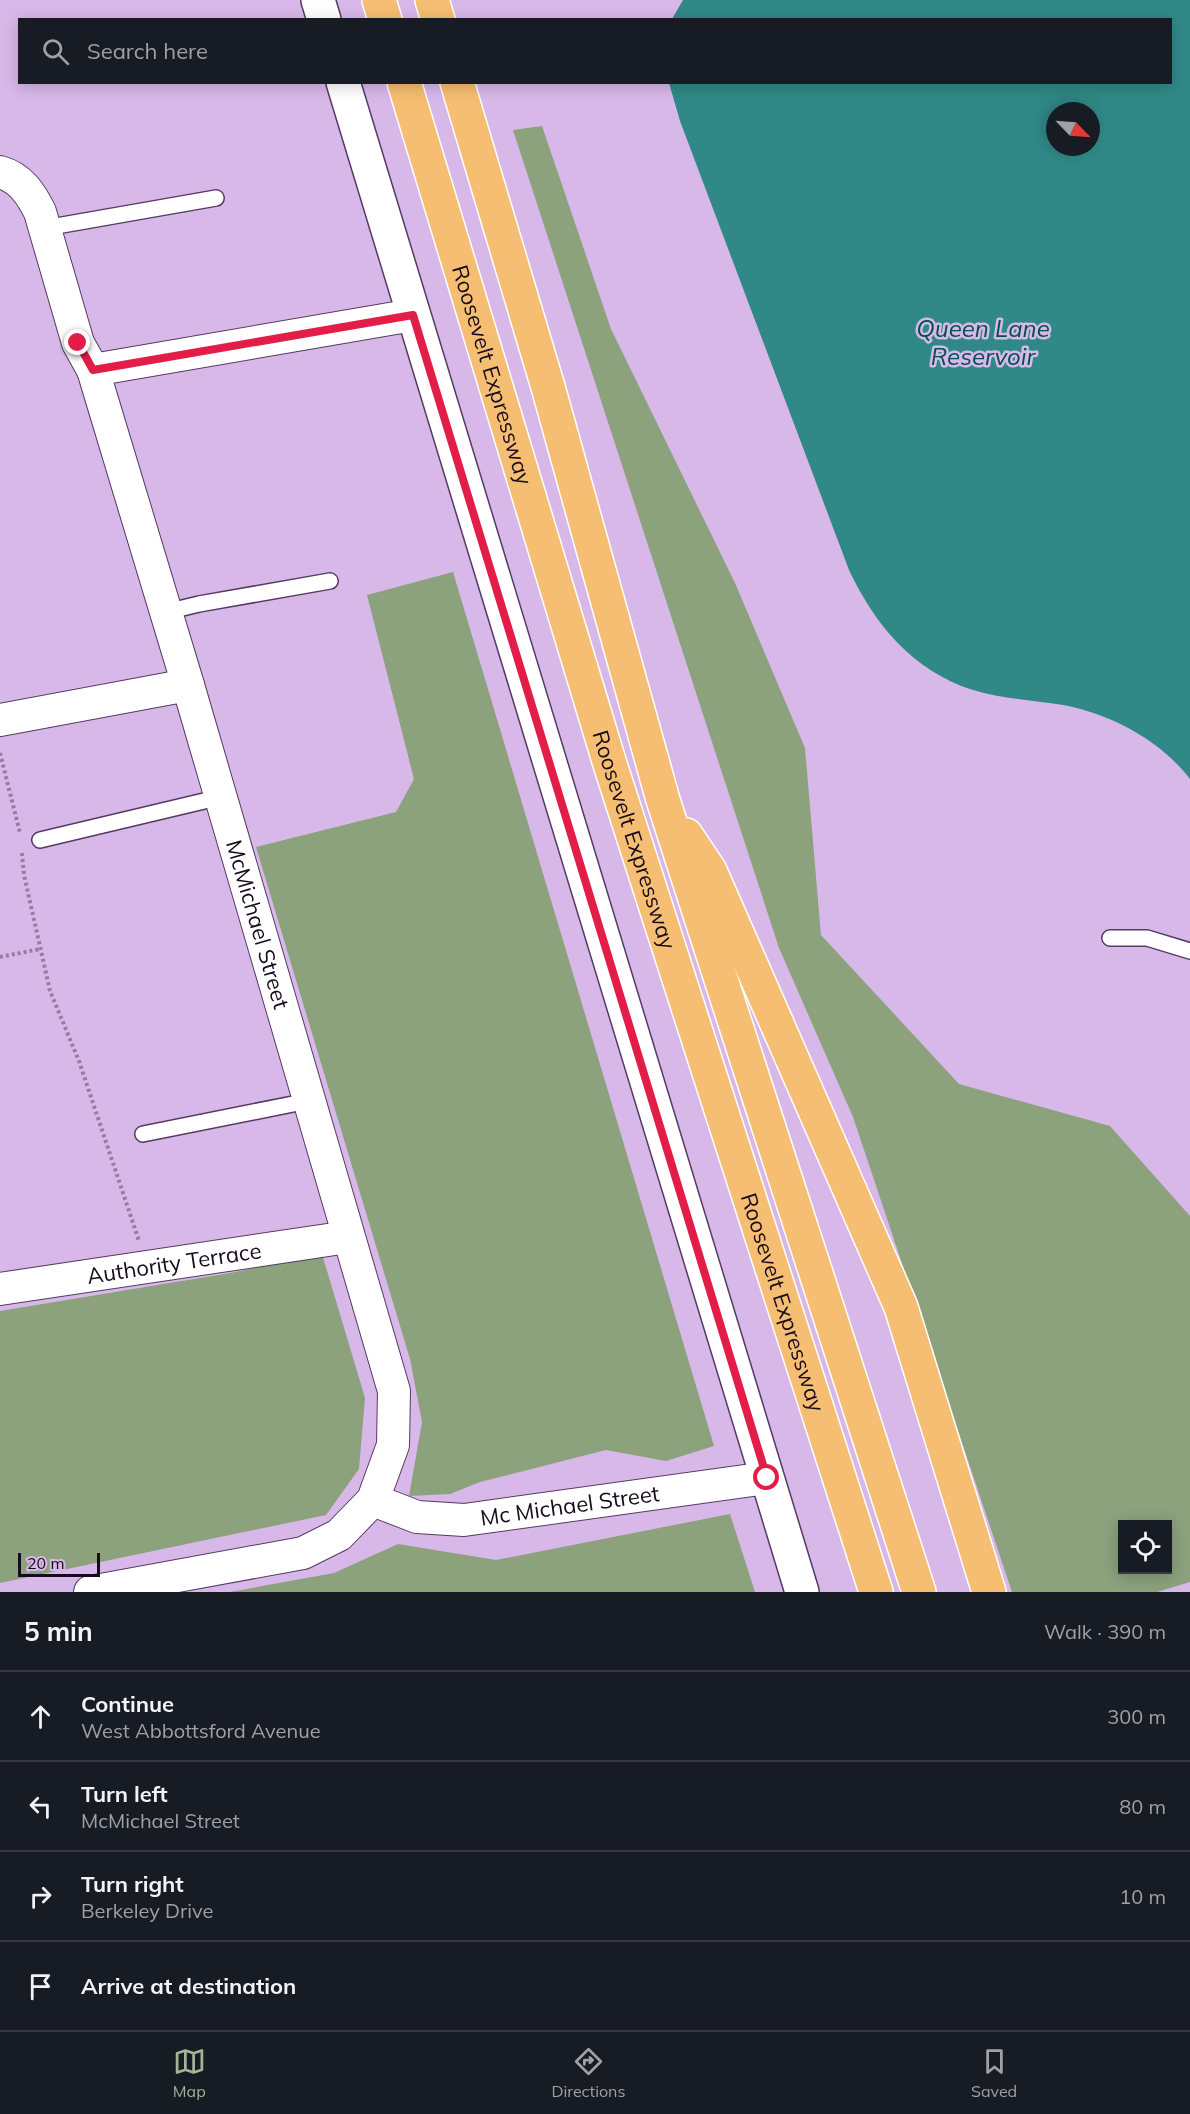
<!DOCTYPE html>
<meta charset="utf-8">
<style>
:root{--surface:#171b24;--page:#242831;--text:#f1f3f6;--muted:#9ea1a6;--line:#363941;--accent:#a1b496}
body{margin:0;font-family:Mulish,sans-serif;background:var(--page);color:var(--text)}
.controls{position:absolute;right:18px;bottom:18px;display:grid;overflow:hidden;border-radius:0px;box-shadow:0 3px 15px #0003}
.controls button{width:54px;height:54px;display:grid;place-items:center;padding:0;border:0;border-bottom:2px solid var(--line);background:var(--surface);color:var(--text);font:30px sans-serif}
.compass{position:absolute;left:1046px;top:102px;width:54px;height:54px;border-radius:50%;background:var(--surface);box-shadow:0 3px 15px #0003;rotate:115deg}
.scale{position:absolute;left:18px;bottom:15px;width:82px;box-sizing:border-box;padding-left:6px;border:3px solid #160a1b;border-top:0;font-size:16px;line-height:21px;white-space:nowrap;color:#160a1b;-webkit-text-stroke:4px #d8b8e9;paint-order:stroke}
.stop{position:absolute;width:18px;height:18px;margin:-14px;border:4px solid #e11d48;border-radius:50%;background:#fff}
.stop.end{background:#e11d48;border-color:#fff;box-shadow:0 2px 6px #0008}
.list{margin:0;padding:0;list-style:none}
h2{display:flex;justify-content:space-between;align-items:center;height:78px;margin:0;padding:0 24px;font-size:26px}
h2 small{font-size:20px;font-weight:400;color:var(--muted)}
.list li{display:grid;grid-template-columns:39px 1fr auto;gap:18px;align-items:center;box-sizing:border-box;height:90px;padding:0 24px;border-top:2px solid var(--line)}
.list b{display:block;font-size:22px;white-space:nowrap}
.list p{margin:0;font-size:20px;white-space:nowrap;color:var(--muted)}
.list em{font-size:20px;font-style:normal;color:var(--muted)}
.icon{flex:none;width:33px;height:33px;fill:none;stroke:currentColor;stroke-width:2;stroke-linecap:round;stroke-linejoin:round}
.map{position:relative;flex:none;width:1190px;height:1592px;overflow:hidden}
.search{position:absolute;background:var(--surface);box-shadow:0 3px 15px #0003;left:18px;right:18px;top:18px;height:66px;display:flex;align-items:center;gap:15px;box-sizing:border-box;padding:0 21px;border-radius:0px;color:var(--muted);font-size:22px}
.sheet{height:438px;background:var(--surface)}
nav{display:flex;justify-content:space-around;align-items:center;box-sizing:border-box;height:84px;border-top:2px solid var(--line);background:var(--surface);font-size:16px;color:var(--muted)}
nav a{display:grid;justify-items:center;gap:3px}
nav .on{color:var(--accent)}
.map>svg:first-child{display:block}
.green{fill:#8ba27d;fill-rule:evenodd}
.water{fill:#318987;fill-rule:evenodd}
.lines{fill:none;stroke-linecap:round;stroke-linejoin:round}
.service-casing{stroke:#553a63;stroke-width:18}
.minor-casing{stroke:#553a63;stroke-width:34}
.tertiary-casing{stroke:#553a63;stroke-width:36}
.motorway-casing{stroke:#fff;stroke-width:36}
.path{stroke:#957ca2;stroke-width:4;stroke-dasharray:3 3;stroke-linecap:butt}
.service{stroke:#fff;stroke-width:15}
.minor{stroke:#fff;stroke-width:32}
.tertiary{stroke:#fff;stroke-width:33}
.motorway{stroke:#f6be72;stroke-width:33}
.route{stroke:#e11d48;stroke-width:8}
.labels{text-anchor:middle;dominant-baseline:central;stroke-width:5;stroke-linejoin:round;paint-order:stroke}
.street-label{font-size:22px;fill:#160a1b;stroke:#d8b8e9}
.water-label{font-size:24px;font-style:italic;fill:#00504f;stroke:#d8b8e9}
</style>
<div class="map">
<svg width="1190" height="1592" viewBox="0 0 1190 1592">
<rect width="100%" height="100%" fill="#d8b8e9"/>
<!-- green -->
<path class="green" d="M 542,126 L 611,329 L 735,583 L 805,748 L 821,935 L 959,1084 L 1110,1126 L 1190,1216 L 1190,1582 L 1157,1592 L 1012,1592 L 853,1117 L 779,948 L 513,130 ZM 1122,1524 L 1168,1524 L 1168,1570 L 1122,1570 Z
M 453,572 L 714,1446 L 666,1461 L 606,1450 L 480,1482 L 450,1494 L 409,1496 L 422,1422 L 410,1359 L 256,847 L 396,812 L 414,779 L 367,595 Z
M 322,1254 L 365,1398 L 359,1469 L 326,1515 L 0,1583 L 0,1311 L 230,1273 Z
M 730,1514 L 755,1592 L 230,1592 L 334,1573 L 398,1544 L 496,1560 Z"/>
<!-- water -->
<path class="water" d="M 683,0 L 1190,0 L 1190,779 C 1160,740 1111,714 1063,705 C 1032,700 1002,699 973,690 C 913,671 875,625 849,570 L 680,121 L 669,83 L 1170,82 L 1170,20 L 672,19 ZM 1055,111 L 1091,111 L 1091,147 L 1055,147 Z"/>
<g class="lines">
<defs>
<path id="service" d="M 45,228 L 216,198
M 166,612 L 199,604 L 330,581
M 40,840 L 221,797
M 1110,938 L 1147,938 L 1190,951
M 143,1134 L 308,1101"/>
<g id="minor">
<path id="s1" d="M 0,172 C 21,178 31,194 40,212 L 78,343 L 93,370 L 188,685 L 394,1391 L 393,1445 L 373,1500 L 339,1535 L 303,1553 L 90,1592"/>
<path d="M 93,370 L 413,315"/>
<path d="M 0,720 L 188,685"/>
<path id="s2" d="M 0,1289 L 348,1237"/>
<path id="s3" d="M 373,1500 L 417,1517 L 464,1520 L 767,1478"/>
</g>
<path id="tertiary" d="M 318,0 L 324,20
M 343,82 L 802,1592"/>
<g id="motorway">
<path d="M 379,0 L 385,20"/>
<path d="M 432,0 L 438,20"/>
<path id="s4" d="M 404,82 L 609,761 L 876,1592"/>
<path d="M 457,82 L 548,387 L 663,800 L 919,1592"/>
<path d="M 686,835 L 710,871 L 901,1307 L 989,1592"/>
</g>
</defs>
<!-- service casing -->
<use href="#service" class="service-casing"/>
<!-- minor casing -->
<use href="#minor" class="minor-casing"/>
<!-- tertiary casing -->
<use href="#tertiary" class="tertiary-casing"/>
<!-- motorway casing -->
<use href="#motorway" class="motorway-casing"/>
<!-- path -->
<path class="path" d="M 0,753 L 20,833
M 22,853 L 24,875 L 50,991 L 79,1061 L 139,1241
M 0,957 L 40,949"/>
<!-- service -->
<use href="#service" class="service"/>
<!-- minor -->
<use href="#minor" class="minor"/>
<!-- tertiary -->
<use href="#tertiary" class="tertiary"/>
<!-- motorway -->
<use href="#motorway" class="motorway"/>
</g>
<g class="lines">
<!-- route -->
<path class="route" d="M 78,343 L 93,370 L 413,315 L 767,1478"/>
</g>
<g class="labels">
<!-- street labels -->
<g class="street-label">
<text stroke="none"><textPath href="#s4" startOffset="306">Roosevelt Expressway</textPath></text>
<text stroke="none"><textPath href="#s4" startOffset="792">Roosevelt Expressway</textPath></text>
<text stroke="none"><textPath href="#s1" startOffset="804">McMichael Street</textPath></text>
<text stroke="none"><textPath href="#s2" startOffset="176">Authority Terrace</textPath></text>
<text stroke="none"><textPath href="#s4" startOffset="1278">Roosevelt Expressway</textPath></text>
<text stroke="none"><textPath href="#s3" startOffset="201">Mc Michael Street</textPath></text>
</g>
<!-- water labels -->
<g class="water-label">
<text x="983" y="328">Queen Lane<tspan x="983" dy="28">Reservoir</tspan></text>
</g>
</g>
</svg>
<div class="controls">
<button><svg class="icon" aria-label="locate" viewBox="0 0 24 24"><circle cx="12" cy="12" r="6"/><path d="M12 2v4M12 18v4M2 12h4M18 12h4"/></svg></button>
</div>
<svg class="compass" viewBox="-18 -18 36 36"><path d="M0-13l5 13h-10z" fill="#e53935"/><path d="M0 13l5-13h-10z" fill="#9ea1a6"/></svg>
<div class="scale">20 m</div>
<div class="stop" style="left:767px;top:1478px"></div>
<div class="stop end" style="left:78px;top:343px"></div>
<div class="search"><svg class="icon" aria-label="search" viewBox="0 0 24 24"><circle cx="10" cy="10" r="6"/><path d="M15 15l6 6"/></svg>Search here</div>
</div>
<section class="sheet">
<h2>5 min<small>Walk · 390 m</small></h2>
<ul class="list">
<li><svg class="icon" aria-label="ahead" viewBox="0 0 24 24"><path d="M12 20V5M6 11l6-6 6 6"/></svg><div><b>Continue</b><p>West Abbottsford Avenue</p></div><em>300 m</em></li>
<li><svg class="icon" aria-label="left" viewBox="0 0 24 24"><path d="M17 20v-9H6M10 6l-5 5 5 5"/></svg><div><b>Turn left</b><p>McMichael Street</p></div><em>80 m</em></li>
<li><svg class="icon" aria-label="right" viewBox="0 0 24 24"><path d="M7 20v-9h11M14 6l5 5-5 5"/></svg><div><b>Turn right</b><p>Berkeley Drive</p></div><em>10 m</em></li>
<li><svg class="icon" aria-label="arrive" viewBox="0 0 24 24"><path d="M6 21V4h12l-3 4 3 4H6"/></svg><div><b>Arrive at destination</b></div></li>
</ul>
</section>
<nav>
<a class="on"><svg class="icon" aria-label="map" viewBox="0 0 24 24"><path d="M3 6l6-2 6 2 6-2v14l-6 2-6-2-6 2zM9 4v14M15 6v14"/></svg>Map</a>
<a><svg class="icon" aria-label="directions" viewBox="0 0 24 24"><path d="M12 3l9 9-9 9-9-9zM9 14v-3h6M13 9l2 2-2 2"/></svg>Directions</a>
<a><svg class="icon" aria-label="saved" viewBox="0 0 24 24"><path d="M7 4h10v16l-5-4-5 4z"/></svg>Saved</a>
</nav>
